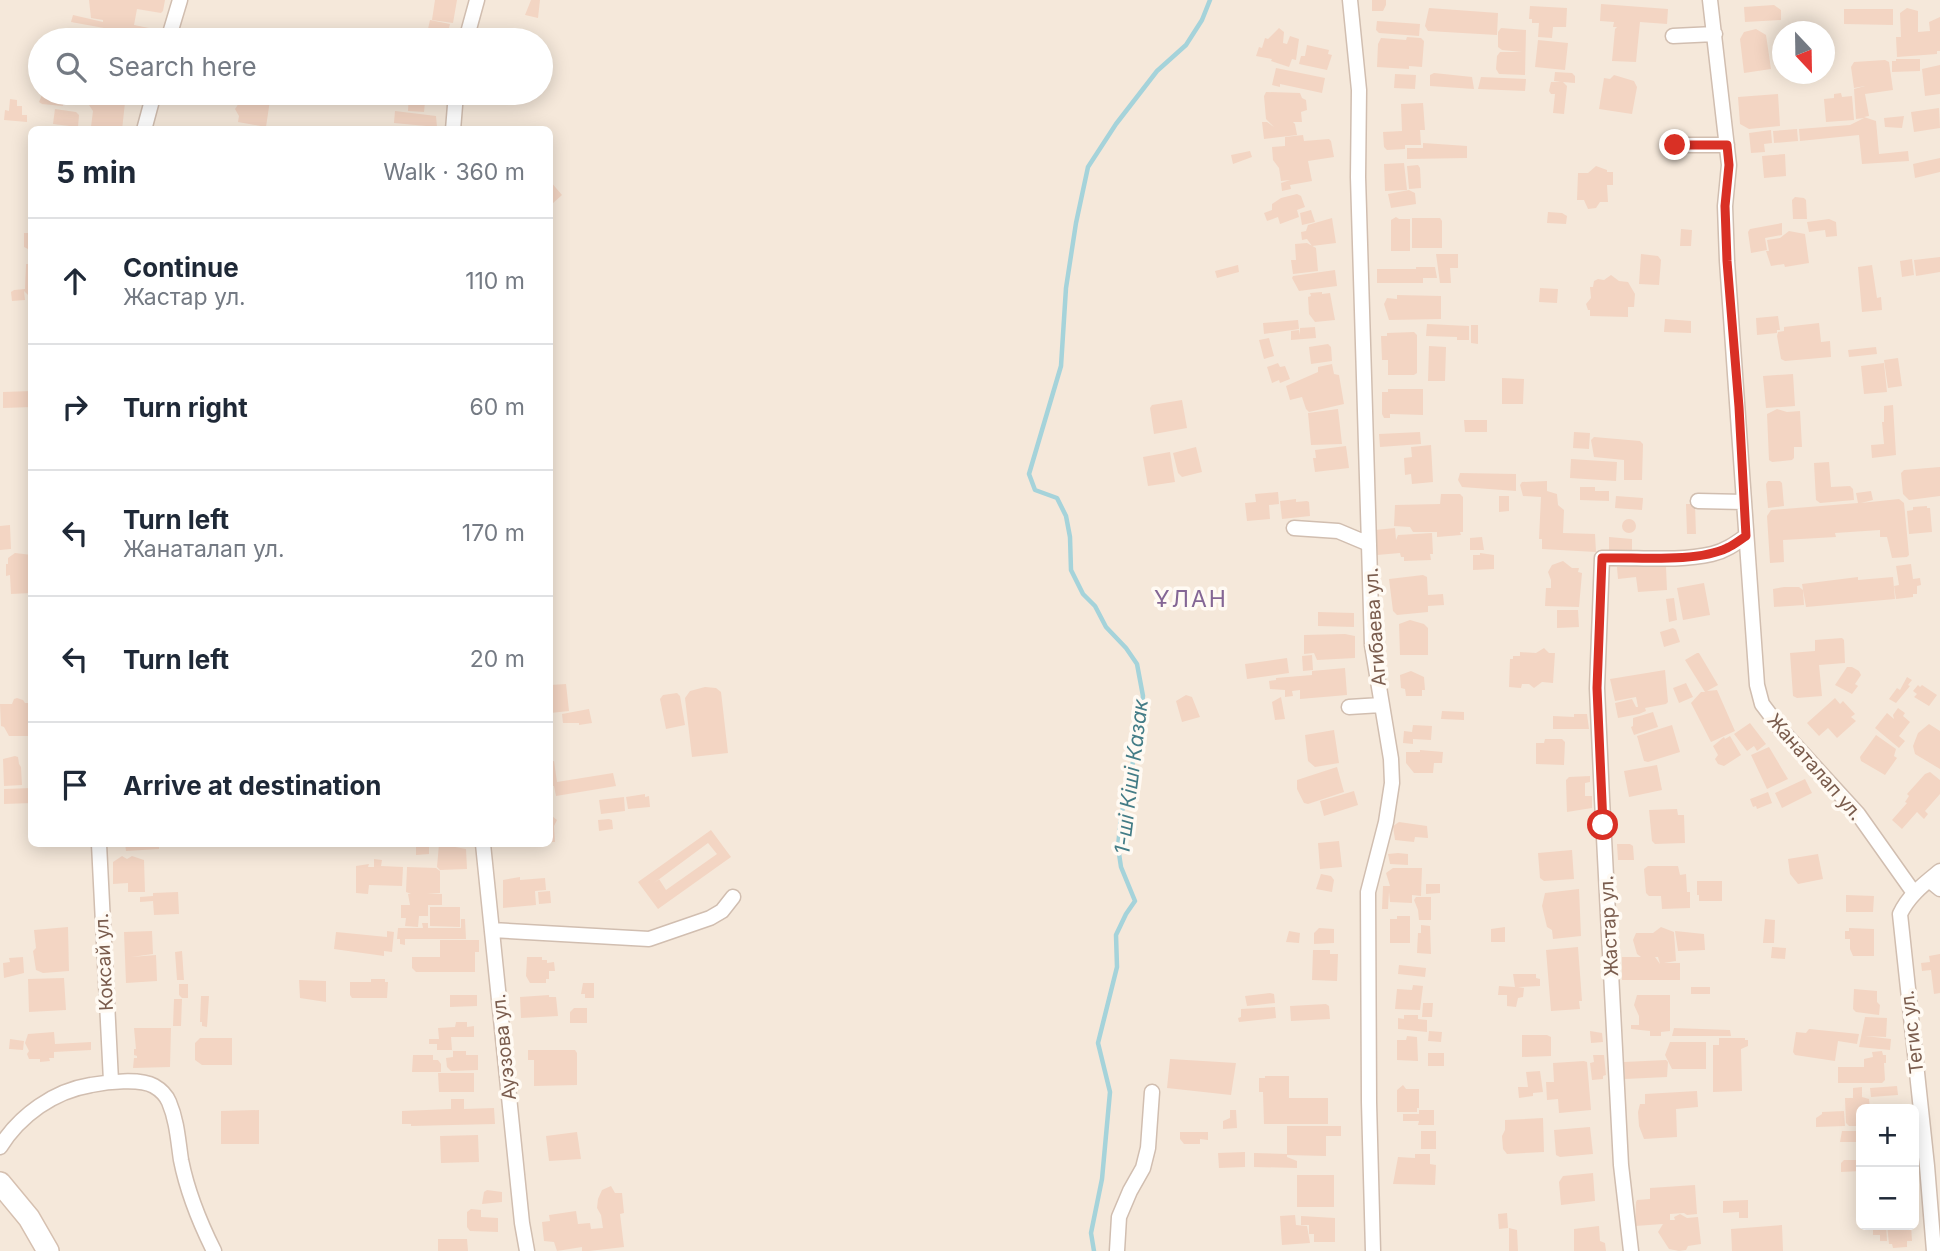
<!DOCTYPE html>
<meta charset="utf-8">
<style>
:root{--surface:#fff;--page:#f2f2f3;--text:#1f2937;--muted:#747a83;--line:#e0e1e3}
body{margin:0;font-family:Inter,sans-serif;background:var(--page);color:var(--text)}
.controls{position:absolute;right:21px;bottom:21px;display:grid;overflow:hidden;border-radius:10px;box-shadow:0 4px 18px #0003}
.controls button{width:63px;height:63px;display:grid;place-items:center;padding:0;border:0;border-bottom:2px solid var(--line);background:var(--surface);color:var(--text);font:35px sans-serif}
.compass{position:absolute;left:1772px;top:21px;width:63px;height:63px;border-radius:50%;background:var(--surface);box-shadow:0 4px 18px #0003;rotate:158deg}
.stop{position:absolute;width:21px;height:21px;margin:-16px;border:5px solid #d93025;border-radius:50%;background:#fff}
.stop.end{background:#d93025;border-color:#fff;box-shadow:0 2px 7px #0008}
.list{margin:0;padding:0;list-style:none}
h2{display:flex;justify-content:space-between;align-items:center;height:91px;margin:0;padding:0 28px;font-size:30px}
h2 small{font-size:23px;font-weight:400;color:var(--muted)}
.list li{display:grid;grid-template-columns:46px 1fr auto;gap:21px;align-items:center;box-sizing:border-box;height:126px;padding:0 28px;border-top:2px solid var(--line)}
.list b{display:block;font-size:26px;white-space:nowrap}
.list p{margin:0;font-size:23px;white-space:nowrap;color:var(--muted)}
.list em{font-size:23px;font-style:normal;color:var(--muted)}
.icon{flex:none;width:38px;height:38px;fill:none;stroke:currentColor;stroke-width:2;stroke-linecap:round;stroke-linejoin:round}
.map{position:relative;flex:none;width:1940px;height:1251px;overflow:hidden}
.search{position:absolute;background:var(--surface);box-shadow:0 4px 18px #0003;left:28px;top:28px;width:525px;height:77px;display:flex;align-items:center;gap:18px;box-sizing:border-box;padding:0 24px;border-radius:38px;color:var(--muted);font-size:26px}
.panel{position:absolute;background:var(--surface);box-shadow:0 4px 18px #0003;left:28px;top:126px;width:525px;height:721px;border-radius:10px}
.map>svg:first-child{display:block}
.residential{fill:#f5e8da;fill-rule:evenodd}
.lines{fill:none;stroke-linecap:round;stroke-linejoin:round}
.stream{stroke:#a5d3da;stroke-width:4.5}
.building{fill:#f3d5c3;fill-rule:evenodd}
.minor-casing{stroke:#d1beb0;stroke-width:17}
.secondary-casing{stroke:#d6c0b0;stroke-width:24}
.minor{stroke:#fff;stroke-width:14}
.secondary{stroke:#fff;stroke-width:21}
.route{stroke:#d93025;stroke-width:9}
.labels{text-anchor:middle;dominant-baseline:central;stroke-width:7;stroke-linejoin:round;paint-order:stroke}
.street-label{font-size:19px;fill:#7a5c4d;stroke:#fffaf3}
.water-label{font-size:21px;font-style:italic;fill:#437c86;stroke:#fffaf3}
.quarter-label{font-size:23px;letter-spacing:2px;fill:#846695;stroke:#fffaf3}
</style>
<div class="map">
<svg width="1940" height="1251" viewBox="0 0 1940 1251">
<rect width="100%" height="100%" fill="#fdf6ec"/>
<!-- residential -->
<path class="residential" d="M 0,0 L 1940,0 L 1940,1251 L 0,1251 ZM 1783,32 L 1825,32 L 1825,74 L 1783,74 ZM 40,40 L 541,40 L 541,93 L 40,93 ZM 32,130 L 550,130 L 550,844 L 32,844 ZM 1861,1109 L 1914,1109 L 1914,1225 L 1861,1225 Z"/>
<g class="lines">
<!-- stream -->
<path class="stream" d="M 1094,1251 L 1091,1233 L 1102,1179 L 1110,1092 L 1098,1043 L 1117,967 L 1116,935 L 1126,914 L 1135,901 L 1121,867 L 1118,847 L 1121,816 L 1136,748 L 1143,696 L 1137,664 L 1126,648 L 1106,627 L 1095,606 L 1083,594 L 1071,570 L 1070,537 L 1066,516 L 1057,498 L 1035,490 L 1029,474 L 1061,366 L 1066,288 L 1076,223 L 1088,167 L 1116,124 L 1157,71 L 1186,45 L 1202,20 L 1210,0"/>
</g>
<!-- building -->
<path class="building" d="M 89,0 L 165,0 L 163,11 L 161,13 L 137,9 L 134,25 L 154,29 L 153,37 L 71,22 L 73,15 L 103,22 L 103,20 L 91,18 Z
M 435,0 L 457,0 L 453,23 L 432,20 Z
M 531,0 L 540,0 L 538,18 L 525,15 Z
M 1372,0 L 1386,0 L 1386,5 L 1383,11 L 1372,11 Z
M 1601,4 L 1668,9 L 1667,24 L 1640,22 L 1636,62 L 1612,61 L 1615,29 L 1617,27 L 1613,27 L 1614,22 L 1600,21 Z
M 1774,5 L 1781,10 L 1781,20 L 1745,22 L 1744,7 Z
M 1530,6 L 1567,8 L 1566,27 L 1553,27 L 1552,38 L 1538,37 L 1539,23 L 1532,23 L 1532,19 L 1529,19 Z
M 1429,8 L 1498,13 L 1497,35 L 1428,31 L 1425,26 Z
M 1907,8 L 1918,11 L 1918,32 L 1930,31 L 1929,22 L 1940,17 L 1940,51 L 1937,51 L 1937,54 L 1897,57 L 1896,37 L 1901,37 L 1900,13 Z
M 1844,9 L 1893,9 L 1893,25 L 1844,24 Z
M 430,20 L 450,24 L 446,40 L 426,38 Z
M 1377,21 L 1420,24 L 1419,36 L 1379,33 L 1376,30 Z
M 1279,28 L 1284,32 L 1283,43 L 1287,44 L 1290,36 L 1299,39 L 1296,60 L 1292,59 L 1289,67 L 1271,61 L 1272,59 L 1256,56 L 1259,47 L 1262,48 L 1265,38 L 1268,39 Z
M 1501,28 L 1526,30 L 1525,75 L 1499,74 L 1496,69 L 1497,56 L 1500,52 L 1522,52 L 1502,50 L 1498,47 L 1498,32 Z
M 212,29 L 240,32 L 239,40 L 210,40 Z
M 1756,29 L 1766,35 L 1771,69 L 1744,73 L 1740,39 L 1744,32 Z
M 1407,37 L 1421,38 L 1424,41 L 1422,67 L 1409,66 L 1409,69 L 1377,67 L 1378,44 L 1381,38 L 1406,40 Z
M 1538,40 L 1568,43 L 1565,70 L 1535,67 Z
M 1307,45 L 1329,50 L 1328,54 L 1332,55 L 1327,70 L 1299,64 L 1301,56 L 1305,56 Z
M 1896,59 L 1920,59 L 1920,71 L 1892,72 L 1892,61 L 1896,61 Z
M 1885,60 L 1889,62 L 1893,90 L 1865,94 L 1869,116 L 1864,117 L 1876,121 L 1879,154 L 1908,151 L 1909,161 L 1862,164 L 1859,135 L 1800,141 L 1799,129 L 1850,125 L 1864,118 L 1856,119 L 1854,89 L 1865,86 L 1854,88 L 1851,67 L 1854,62 Z
M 1940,65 L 1940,94 L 1925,96 L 1922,69 Z
M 1276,68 L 1325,78 L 1322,93 L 1280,84 L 1280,87 L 1272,85 Z
M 1555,72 L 1572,73 L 1575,76 L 1575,83 L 1563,82 L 1567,86 L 1564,114 L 1553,113 L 1555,94 L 1551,94 L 1549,91 L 1551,82 L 1561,82 L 1554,81 Z
M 1434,73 L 1472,77 L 1474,89 L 1430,86 L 1430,75 Z
M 1395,74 L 1416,75 L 1415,89 L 1394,88 Z
M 1614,75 L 1634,81 L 1637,87 L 1632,114 L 1599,109 L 1604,78 L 1610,79 Z
M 1481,77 L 1526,79 L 1525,91 L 1478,89 Z
M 1266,92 L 1300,93 L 1302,98 L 1306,100 L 1307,110 L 1301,112 L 1302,122 L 1293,122 L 1295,124 L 1297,135 L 1264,139 L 1262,122 L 1267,122 L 1274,127 L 1266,119 L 1264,96 Z
M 90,93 L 126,93 L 122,130 L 91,127 L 93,111 L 89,105 Z
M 241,93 L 267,94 L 270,100 L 266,127 L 238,122 L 239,116 L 235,109 L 239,103 Z
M 389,93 L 408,93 L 407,104 L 391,101 L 389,99 Z
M 409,93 L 419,93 L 418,101 L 425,102 L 424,112 L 408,111 Z
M 1841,93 L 1842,97 L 1852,96 L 1854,120 L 1826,122 L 1824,99 L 1834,98 L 1834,94 Z
M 1778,94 L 1780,126 L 1749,129 L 1740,124 L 1738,97 Z
M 42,95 L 64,97 L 63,106 L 42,104 L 39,102 Z
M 10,99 L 17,100 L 17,106 L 22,106 L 22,115 L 27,115 L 27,122 L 4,120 L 5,110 L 9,111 Z
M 1423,103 L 1425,130 L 1420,130 L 1421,145 L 1405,145 L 1405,149 L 1387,150 L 1384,147 L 1383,132 L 1402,131 L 1401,104 Z
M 1939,108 L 1940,128 L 1914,132 L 1911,112 Z
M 55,109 L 76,112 L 79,115 L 78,127 L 53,124 Z
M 395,111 L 436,116 L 437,127 L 394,123 Z
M 1904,116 L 1902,128 L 1885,127 L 1884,118 Z
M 1797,129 L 1798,141 L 1774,143 L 1773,131 Z
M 1771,130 L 1772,143 L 1764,144 L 1765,152 L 1751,153 L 1749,133 Z
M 1303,135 L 1304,141 L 1329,139 L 1331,141 L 1334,157 L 1308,161 L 1312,181 L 1290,185 L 1291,189 L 1282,191 L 1281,183 L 1290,180 L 1281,181 L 1279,168 L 1273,160 L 1272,147 L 1285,146 L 1285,137 Z
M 1423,143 L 1467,146 L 1467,158 L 1407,159 L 1407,148 L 1423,148 Z
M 1250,151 L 1252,157 L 1233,164 L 1231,155 Z
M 1785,154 L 1786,176 L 1764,178 L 1762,156 Z
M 1940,158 L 1940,172 L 1915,178 L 1913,164 Z
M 1404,163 L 1407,190 L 1385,191 L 1384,164 Z
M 1418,165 L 1420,168 L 1421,188 L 1409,189 L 1407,166 Z
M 1596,166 L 1607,170 L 1607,172 L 1613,172 L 1613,185 L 1607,185 L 1608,202 L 1600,202 L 1596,208 L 1588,209 L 1584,200 L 1577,200 L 1578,173 L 1588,173 Z
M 550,181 L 562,195 L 552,204 L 550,202 Z
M 1409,190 L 1415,193 L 1416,204 L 1391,208 L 1388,194 Z
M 1297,194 L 1301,196 L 1305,207 L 1297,210 L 1299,217 L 1280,224 L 1278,217 L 1267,221 L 1264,213 L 1272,210 L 1272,204 L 1281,198 Z
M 1795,197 L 1804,198 L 1806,200 L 1807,219 L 1793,219 L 1792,200 Z
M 1311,210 L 1315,222 L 1302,225 L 1300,213 Z
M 1548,212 L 1562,213 L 1567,216 L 1566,224 L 1547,223 Z
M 1396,217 L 1399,219 L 1410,219 L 1410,251 L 1391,251 L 1391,220 Z
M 1332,218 L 1336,243 L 1312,246 L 1307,239 L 1302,240 L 1301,232 L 1306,231 L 1308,225 Z
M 1412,218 L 1440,218 L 1442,221 L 1442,248 L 1412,248 Z
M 1829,219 L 1836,222 L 1837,236 L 1826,237 L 1825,230 L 1809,232 L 1807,222 Z
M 1782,223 L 1782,235 L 1765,238 L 1767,250 L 1751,253 L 1748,232 L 1750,229 Z
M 1681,229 L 1692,230 L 1691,246 L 1680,246 Z
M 1789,231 L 1805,234 L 1809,263 L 1785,267 L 1784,264 L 1771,266 L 1766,251 L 1769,251 L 1767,240 L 1780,238 Z
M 24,233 L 32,233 L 32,251 L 24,247 Z
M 1307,243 L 1316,248 L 1318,271 L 1293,274 L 1291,260 L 1296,260 L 1295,244 Z
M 1436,254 L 1458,254 L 1458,268 L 1450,268 L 1451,283 L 1440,283 Z
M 1641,254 L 1658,256 L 1661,260 L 1659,285 L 1639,284 Z
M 1940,257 L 1940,272 L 1916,276 L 1914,260 Z
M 1912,259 L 1914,275 L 1902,277 L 1900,261 Z
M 26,264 L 32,264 L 32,299 L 24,291 L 25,300 L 12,301 L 11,292 L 14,290 L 25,289 Z
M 1238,265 L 1239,272 L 1217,278 L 1215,271 Z
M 1872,265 L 1877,298 L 1881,297 L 1882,310 L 1862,312 L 1858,267 Z
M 1416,267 L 1435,267 L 1437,278 L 1423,278 L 1423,283 L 1377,283 L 1377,269 L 1416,269 Z
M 1335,270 L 1337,286 L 1299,291 L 1292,278 L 1293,276 Z
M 1611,275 L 1619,281 L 1628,282 L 1635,294 L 1634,307 L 1628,307 L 1628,317 L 1590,316 L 1590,310 L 1588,310 L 1586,304 L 1591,298 L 1590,287 L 1593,287 L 1594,281 L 1598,279 L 1604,280 Z
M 1540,288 L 1558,289 L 1557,303 L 1539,302 Z
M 1322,292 L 1322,294 L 1330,293 L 1335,320 L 1315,322 L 1309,314 L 1308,297 L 1311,296 L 1310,293 Z
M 1397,295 L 1441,296 L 1441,319 L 1389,320 L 1384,304 L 1387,298 L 1397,299 Z
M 1778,316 L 1780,330 L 1777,330 L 1777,333 L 1757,335 L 1756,318 Z
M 1665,319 L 1691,321 L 1691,333 L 1664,332 Z
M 1298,320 L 1299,329 L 1264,334 L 1263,323 Z
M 1819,323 L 1821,342 L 1830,341 L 1831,357 L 1785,361 L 1781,359 L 1777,336 L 1778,332 L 1784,331 L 1784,327 Z
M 1427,324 L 1469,326 L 1469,340 L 1457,340 L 1457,337 L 1426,336 Z
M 1471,325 L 1478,325 L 1478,344 L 1471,343 Z
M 1315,327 L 1316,338 L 1291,340 L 1291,331 L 1299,330 L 1300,335 L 1300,328 Z
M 1414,332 L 1417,335 L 1417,373 L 1414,375 L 1388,375 L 1388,360 L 1382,360 L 1381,336 L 1387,336 L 1387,333 Z
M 1269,338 L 1274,356 L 1264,359 L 1259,340 Z
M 1328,344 L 1331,347 L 1332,361 L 1311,364 L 1309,347 Z
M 1429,346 L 1446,347 L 1445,381 L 1428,381 Z
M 1876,347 L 1877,354 L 1849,357 L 1848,350 Z
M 1898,358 L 1902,386 L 1888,388 L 1884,360 Z
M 1278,363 L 1280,367 L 1285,366 L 1290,379 L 1280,383 L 1279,380 L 1272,383 L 1267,367 Z
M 1884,363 L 1887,392 L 1864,394 L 1861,366 Z
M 1332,364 L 1334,374 L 1339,375 L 1344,404 L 1309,412 L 1306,409 L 1302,397 L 1290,400 L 1286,386 L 1318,372 L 1318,367 Z
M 1793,374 L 1795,406 L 1766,408 L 1763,376 Z
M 1502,378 L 1524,379 L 1523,404 L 1502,404 Z
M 1388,389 L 1423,389 L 1423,415 L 1390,414 L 1390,418 L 1384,418 L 1382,414 L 1382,392 L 1388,392 Z
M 32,391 L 32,407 L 3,408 L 3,392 Z
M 1182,400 L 1187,428 L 1154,434 L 1150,408 L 1152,405 Z
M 1893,405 L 1896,455 L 1872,458 L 1871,445 L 1884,444 L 1882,422 L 1884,422 L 1884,406 Z
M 1338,409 L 1342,444 L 1311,445 L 1308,413 Z
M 1777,409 L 1787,412 L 1800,411 L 1802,447 L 1794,447 L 1794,458 L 1792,460 L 1772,462 L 1769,460 L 1767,414 Z
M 1464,420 L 1487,420 L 1487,432 L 1465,432 Z
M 1420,432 L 1421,444 L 1380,447 L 1379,434 Z
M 1574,432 L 1590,433 L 1589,449 L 1573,448 Z
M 1594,437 L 1640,441 L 1643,444 L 1642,480 L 1624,480 L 1624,460 L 1594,457 L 1591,440 Z
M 1431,445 L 1433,482 L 1412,484 L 1411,474 L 1405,475 L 1404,458 L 1412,457 L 1411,447 Z
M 1346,446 L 1349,468 L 1315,472 L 1313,458 L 1316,458 L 1315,450 Z
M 1196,447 L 1202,472 L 1182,477 L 1178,473 L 1173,453 Z
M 1170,452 L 1175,482 L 1148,486 L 1143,457 Z
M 1571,459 L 1617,462 L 1616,481 L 1570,478 Z
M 1829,462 L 1831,487 L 1850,486 L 1853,489 L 1854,500 L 1820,503 L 1816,500 L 1814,463 Z
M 1940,467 L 1940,496 L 1909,500 L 1903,494 L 1901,473 L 1904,470 Z
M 1460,473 L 1516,474 L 1516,491 L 1462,487 L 1458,480 Z
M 1547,481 L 1547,491 L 1539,493 L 1547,491 L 1557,494 L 1558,505 L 1564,510 L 1563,533 L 1595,534 L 1596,552 L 1542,549 L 1542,539 L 1539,539 L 1541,497 L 1523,496 L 1520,485 L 1522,482 Z
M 1768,481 L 1780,481 L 1782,483 L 1784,506 L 1768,508 L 1766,484 Z
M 1580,487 L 1595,487 L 1595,491 L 1609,491 L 1609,501 L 1580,500 Z
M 1871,491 L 1873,500 L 1861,503 L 1899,499 L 1904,503 L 1909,555 L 1907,557 L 1892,558 L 1887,537 L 1880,537 L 1880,530 L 1835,533 L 1836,537 L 1783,540 L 1784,562 L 1770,563 L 1767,516 L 1771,510 L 1858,503 L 1856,493 Z
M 1278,492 L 1279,504 L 1269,505 L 1270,519 L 1247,521 L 1245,503 L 1256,502 L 1255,494 Z
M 1441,494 L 1460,494 L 1463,497 L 1463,532 L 1460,532 L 1461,535 L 1437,537 L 1437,532 L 1413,532 L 1410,527 L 1394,526 L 1395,505 L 1440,504 Z
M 1499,496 L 1509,496 L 1509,511 L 1499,512 Z
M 1616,496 L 1643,498 L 1642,510 L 1615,508 Z
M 1296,499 L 1296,502 L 1307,501 L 1309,502 L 1310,516 L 1282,519 L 1280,501 Z
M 1686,504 L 1695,504 L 1696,534 L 1687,534 Z
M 1927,506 L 1927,508 L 1930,508 L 1932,532 L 1909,534 L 1907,511 L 1913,510 L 1913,507 Z
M1622 526a7 7 0 1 1 14 0a7 7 0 1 1-14 0Z
M 10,525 L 11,549 L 0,550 L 0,526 Z
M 1395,528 L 1396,540 L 1398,535 L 1432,533 L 1433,554 L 1430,554 L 1431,560 L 1404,561 L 1404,557 L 1401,557 L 1400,553 L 1377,555 L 1375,530 Z
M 1482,537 L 1484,550 L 1470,550 L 1470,538 Z
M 1609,537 L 1632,539 L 1632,552 L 1609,552 Z
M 15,553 L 32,555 L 32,593 L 11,594 L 10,575 L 6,576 L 6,564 L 8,564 L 8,558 Z
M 1480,553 L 1494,555 L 1494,569 L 1473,570 L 1473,555 L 1480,555 Z
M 1563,561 L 1572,568 L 1579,568 L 1578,572 L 1582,573 L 1579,607 L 1545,606 L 1546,588 L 1551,588 L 1551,580 L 1548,572 L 1552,565 Z
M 1911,564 L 1913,579 L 1920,578 L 1921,585 L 1917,586 L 1917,594 L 1913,594 L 1913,597 L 1896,599 L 1894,586 L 1899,585 L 1896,566 Z
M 1644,565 L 1644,567 L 1662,565 L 1666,567 L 1667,590 L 1638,592 L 1636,577 L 1618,579 L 1617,567 Z
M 1423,575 L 1427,577 L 1428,595 L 1443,594 L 1444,605 L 1428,606 L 1428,612 L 1397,615 L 1393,611 L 1389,579 Z
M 1858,577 L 1858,580 L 1893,577 L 1895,599 L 1806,607 L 1802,584 Z
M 1704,583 L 1710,615 L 1683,620 L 1677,588 Z
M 1784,587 L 1799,587 L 1803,590 L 1804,605 L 1774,607 L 1773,589 Z
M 1674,598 L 1677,620 L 1669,622 L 1666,599 Z
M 1557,610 L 1578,610 L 1579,627 L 1557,628 Z
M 1318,612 L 1354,613 L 1354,627 L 1318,626 Z
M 1410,620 L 1424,624 L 1428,628 L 1428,655 L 1400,655 L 1399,624 Z
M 1673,628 L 1676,630 L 1680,642 L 1664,647 L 1660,632 Z
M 1345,634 L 1355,636 L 1355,658 L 1317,660 L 1314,653 L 1304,654 L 1304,635 Z
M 1842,638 L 1844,640 L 1845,663 L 1819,665 L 1822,696 L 1797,698 L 1793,696 L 1790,653 L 1815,651 L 1815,640 Z
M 1544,648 L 1549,653 L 1555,653 L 1553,683 L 1542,682 L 1534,688 L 1529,684 L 1522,684 L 1521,688 L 1509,687 L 1510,659 L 1513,659 L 1513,656 L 1520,656 L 1520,652 L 1536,653 Z
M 1697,653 L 1699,653 L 1718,685 L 1707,691 L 1717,690 L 1735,731 L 1711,742 L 1691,703 L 1701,692 L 1705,692 L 1685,660 Z
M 1312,655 L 1313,670 L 1303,671 L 1302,656 Z
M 1287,658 L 1289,673 L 1247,679 L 1245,664 Z
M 1847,667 L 1852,667 L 1859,671 L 1861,675 L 1855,684 L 1858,686 L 1852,694 L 1835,685 Z
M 1345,668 L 1347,695 L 1300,699 L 1300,690 L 1292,691 L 1293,696 L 1285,697 L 1285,690 L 1270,689 L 1269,681 L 1276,680 L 1276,678 L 1312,675 L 1312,671 Z
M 1665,670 L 1668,702 L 1666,704 L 1645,708 L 1646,711 L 1639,714 L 1618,718 L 1615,703 L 1632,699 L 1636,707 L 1638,707 L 1636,697 L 1615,701 L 1610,679 Z
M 1411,671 L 1424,677 L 1425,690 L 1422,690 L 1422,696 L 1406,696 L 1405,689 L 1401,688 L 1400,675 Z
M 1907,677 L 1912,680 L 1908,685 L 1910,686 L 1896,703 L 1889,699 L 1897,688 L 1900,690 Z
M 1686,683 L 1693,697 L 1679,703 L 1673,688 Z
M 566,684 L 569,711 L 550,713 L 550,685 Z
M 1918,685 L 1920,687 L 1922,685 L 1937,695 L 1929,706 L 1914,697 L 1917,694 L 1913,691 Z
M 705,687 L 716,688 L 721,692 L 728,753 L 692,757 L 685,698 L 690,691 Z
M 677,693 L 680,696 L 685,725 L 666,729 L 660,699 L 663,695 Z
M 1186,695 L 1192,697 L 1200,717 L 1182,722 L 1176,701 Z
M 1281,697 L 1285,719 L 1275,720 L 1272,702 Z
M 17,698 L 23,700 L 25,703 L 32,703 L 32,736 L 9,736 L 4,727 L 1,726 L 0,704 L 12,704 L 14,699 Z
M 1835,698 L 1840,704 L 1843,701 L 1855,714 L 1851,717 L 1856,721 L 1837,738 L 1828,728 L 1819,736 L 1807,723 Z
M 1898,708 L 1905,713 L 1903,716 L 1910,722 L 1899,736 L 1905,741 L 1899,748 L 1875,728 L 1887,713 L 1894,719 L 1893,715 Z
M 589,709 L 592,723 L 579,725 L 579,723 L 563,723 L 562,714 Z
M 1442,711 L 1464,712 L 1464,720 L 1441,719 Z
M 1653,712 L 1658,727 L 1634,735 L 1631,727 L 1633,726 L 1633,718 Z
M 1574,714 L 1587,714 L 1589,729 L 1553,729 L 1553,716 L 1574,717 Z
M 1750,723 L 1766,744 L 1757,751 L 1754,746 L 1747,751 L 1734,734 Z
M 1929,724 L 1940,731 L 1940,769 L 1915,754 L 1913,746 L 1918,733 Z
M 1413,725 L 1432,726 L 1431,740 L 1413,739 L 1413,744 L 1403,743 L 1404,731 L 1412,732 Z
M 1672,725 L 1680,752 L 1648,762 L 1644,761 L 1637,736 Z
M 1334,730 L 1339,763 L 1315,767 L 1308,761 L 1305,735 Z
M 1876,735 L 1896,749 L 1894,756 L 1897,758 L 1885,775 L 1861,761 L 1860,757 Z
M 1730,736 L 1741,755 L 1724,766 L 1718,764 L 1715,759 L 1718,755 L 1713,746 L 1724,737 L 1725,739 Z
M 1545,739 L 1562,739 L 1565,742 L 1564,765 L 1536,764 L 1536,743 L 1544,743 Z
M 1769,747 L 1788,779 L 1767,789 L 1751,755 Z
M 1420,750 L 1443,752 L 1442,763 L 1434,763 L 1433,773 L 1414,773 L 1406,763 L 1406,752 L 1420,752 Z
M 15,756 L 18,757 L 19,764 L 21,767 L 22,785 L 4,786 L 3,759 Z
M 554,761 L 557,782 L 613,773 L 616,786 L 556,796 L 554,786 L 551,786 L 552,792 L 550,793 L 550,762 Z
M 1657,765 L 1662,790 L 1629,797 L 1624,771 Z
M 1337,767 L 1344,792 L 1308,804 L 1304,803 L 1297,789 L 1297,780 Z
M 1930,772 L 1940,780 L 1940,794 L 1925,811 L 1928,814 L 1924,819 L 1917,812 L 1902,829 L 1892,820 L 1907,803 L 1905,802 L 1909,796 L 1907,794 L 1925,774 Z
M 1590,776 L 1590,782 L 1585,783 L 1585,796 L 1592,796 L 1592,808 L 1567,812 L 1566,780 L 1569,777 Z
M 1805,779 L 1812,793 L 1782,808 L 1775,793 Z
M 32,788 L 32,803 L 4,804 L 4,789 Z
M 1354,791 L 1358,805 L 1324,816 L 1320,801 Z
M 1768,792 L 1772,803 L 1757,809 L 1756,806 L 1753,807 L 1750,799 Z
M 645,794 L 645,797 L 649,796 L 650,807 L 628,809 L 626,797 Z
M 624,797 L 625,811 L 601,814 L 599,800 Z
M 550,808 L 552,816 L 557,820 L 554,826 L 555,842 L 550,842 Z
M 1677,809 L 1678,815 L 1684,815 L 1685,843 L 1655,844 L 1652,841 L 1649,810 Z
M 609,819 L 612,820 L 613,829 L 599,831 L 598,820 Z
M 1399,822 L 1427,826 L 1428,838 L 1415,837 L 1414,842 L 1395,840 L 1393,826 Z
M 711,830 L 731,857 L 658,909 L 638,882 ZM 708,843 L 717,854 L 666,890 L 659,879 L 654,883 Z
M 1339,841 L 1342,867 L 1320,869 L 1318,843 Z
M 125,844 L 159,844 L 159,849 L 126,851 Z
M 416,844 L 435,844 L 435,847 L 429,847 L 429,854 L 416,855 Z
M 439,844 L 466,849 L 467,869 L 440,870 L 437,867 Z
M 1617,844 L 1630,844 L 1633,846 L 1634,860 L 1618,860 Z
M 1572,850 L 1574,879 L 1544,881 L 1540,878 L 1538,853 Z
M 1398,853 L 1408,854 L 1408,865 L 1390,864 L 1388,854 Z
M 1818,854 L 1823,879 L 1798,884 L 1790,874 L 1788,859 Z
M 122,856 L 127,859 L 132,856 L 144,860 L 145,892 L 128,892 L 128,883 L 113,884 L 113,862 Z
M 374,859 L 382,860 L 381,866 L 403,867 L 402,886 L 369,885 L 368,894 L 356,893 L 356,866 L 369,864 L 368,867 L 374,867 Z
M 1648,866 L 1678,866 L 1680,875 L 1686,874 L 1687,892 L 1690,892 L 1690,908 L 1662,909 L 1661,896 L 1649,896 L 1646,893 L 1644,869 Z
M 407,867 L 436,868 L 440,871 L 440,893 L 427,894 L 442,894 L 442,905 L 428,905 L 428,916 L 419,916 L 418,927 L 405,926 L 406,918 L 401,918 L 401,905 L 410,905 L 408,894 L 411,894 L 406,892 Z
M 1393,868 L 1422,868 L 1421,896 L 1412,895 L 1412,903 L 1390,902 L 1389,892 L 1388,909 L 1382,909 L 1383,886 L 1390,886 L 1386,873 Z
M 1321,874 L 1331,876 L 1334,880 L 1332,892 L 1316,889 Z
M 520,877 L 520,880 L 545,878 L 546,890 L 535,891 L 536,905 L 503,908 L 503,880 Z
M 1697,881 L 1722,881 L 1722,901 L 1699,901 L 1699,895 L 1697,895 Z
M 1426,884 L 1440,884 L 1440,893 L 1426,894 Z
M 1579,889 L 1581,936 L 1553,939 L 1552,930 L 1547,927 L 1542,906 L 1545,893 Z
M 550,891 L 551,903 L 539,904 L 538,892 Z
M 178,892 L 179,914 L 154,915 L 153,901 L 140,902 L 140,897 L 153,896 L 153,893 Z
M 1846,895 L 1874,896 L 1873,912 L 1846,912 Z
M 1416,897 L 1431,897 L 1431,920 L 1419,920 L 1418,910 L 1414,900 Z
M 430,907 L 460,907 L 460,927 L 430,926 Z
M 1397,916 L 1410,916 L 1410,943 L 1390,943 L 1390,919 L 1397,919 Z
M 461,919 L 465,919 L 466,939 L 405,939 L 405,945 L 400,944 L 400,939 L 397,939 L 398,928 L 423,928 L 422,923 L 428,923 L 428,928 L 461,928 Z
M 1765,919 L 1775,920 L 1774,943 L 1763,943 Z
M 1421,925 L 1430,926 L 1431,954 L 1417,953 L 1418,933 L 1421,933 Z
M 68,927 L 69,971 L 43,973 L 36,970 L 33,951 L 36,948 L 34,930 Z
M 1505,927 L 1505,942 L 1491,942 L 1491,929 Z
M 1661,927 L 1674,932 L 1676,961 L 1664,963 L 1680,963 L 1680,980 L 1622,980 L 1622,957 L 1655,957 L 1660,964 L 1658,957 L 1641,957 L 1637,954 L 1633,940 L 1636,933 L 1653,933 Z
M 1319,928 L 1334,929 L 1334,943 L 1314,944 L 1314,933 Z
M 1849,928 L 1874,929 L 1874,956 L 1853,956 L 1850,949 L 1850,939 L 1845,939 L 1845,931 L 1849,931 Z
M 152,931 L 153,954 L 131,957 L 156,955 L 157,981 L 126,983 L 124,932 Z
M 387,931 L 394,932 L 392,952 L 384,951 L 384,956 L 334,949 L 336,932 L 387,937 Z
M 1289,931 L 1300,933 L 1299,943 L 1286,942 Z
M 1675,931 L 1704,934 L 1705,950 L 1678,951 Z
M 440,940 L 479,940 L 479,952 L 475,952 L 475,972 L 416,972 L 412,968 L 412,957 L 440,957 Z
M 1578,947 L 1582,1001 L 1579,1001 L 1580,1009 L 1551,1011 L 1546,950 Z
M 1772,947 L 1786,948 L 1785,959 L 1771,958 Z
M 1313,950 L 1330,950 L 1330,954 L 1338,954 L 1337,981 L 1312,980 Z
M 182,951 L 184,980 L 177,980 L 175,952 Z
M 1940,954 L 1940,993 L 1934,994 L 1931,970 L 1922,971 L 1921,963 L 1930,962 L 1929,956 Z
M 23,957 L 24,973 L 4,978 L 3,963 L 10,962 L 9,958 Z
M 527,957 L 542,957 L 542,960 L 547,960 L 547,963 L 554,962 L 555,971 L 549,971 L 549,979 L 546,979 L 546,983 L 530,983 L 526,976 Z
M 1399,965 L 1426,968 L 1425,977 L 1398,974 Z
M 1513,974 L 1536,974 L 1536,978 L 1540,979 L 1540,986 L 1518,987 L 1524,988 L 1523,997 L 1518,998 L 1516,1007 L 1507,1006 L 1507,995 L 1498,995 L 1499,986 L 1515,987 Z
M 64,978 L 66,1010 L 29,1012 L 28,979 Z
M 371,979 L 385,979 L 385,982 L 388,982 L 387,998 L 352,998 L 350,995 L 350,982 L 371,982 Z
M 299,980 L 326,981 L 326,1002 L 300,998 Z
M 583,983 L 594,983 L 594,998 L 585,998 L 585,994 L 581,994 Z
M 179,984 L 188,984 L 188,998 L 182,998 L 179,995 Z
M 1413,985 L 1423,986 L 1420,1010 L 1395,1009 L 1397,989 L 1412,990 Z
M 1691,987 L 1710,987 L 1710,994 L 1691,994 Z
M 1854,989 L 1877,991 L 1877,1002 L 1880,1005 L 1879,1015 L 1856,1012 L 1853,1009 Z
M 1270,993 L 1274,994 L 1275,1003 L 1247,1006 L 1245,996 Z
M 450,995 L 477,995 L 477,1006 L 450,1007 Z
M 549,995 L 549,997 L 556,997 L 558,1016 L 521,1018 L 520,997 Z
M 1637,995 L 1670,995 L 1670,1031 L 1661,1032 L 1661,1036 L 1650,1036 L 1650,1031 L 1631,1029 L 1631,1025 L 1639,1025 L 1639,1016 L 1634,1005 Z
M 201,996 L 209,996 L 207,1027 L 202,1026 L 202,1022 L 200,1022 Z
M 174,999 L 182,999 L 181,1026 L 173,1026 Z
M 1423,1003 L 1433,1003 L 1432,1017 L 1422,1017 Z
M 1326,1004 L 1329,1006 L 1330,1019 L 1291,1021 L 1290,1006 Z
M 1275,1007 L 1276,1018 L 1239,1022 L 1238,1018 L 1241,1017 L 1241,1009 Z
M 574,1008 L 587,1008 L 587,1023 L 570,1023 L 570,1012 Z
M 1404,1015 L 1418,1015 L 1418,1019 L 1427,1020 L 1427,1032 L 1398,1029 L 1398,1018 L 1404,1019 Z
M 1865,1017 L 1887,1018 L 1886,1037 L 1865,1036 L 1891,1039 L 1890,1050 L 1859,1047 Z
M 456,1022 L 467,1022 L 467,1027 L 474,1026 L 474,1037 L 451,1037 L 452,1050 L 437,1050 L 437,1044 L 429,1044 L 429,1039 L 439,1039 L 438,1028 L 455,1027 Z
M 134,1028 L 171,1028 L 170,1067 L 133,1068 L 134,1058 L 137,1058 L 137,1056 L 134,1055 L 134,1049 L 136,1049 Z
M 1674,1028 L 1730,1030 L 1731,1036 L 1672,1036 Z
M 1809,1029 L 1859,1034 L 1857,1044 L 1838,1041 L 1835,1061 L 1795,1055 L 1793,1052 L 1796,1032 L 1806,1033 Z
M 1429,1031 L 1442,1032 L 1441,1042 L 1428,1041 Z
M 1590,1031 L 1602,1033 L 1603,1042 L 1591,1043 Z
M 54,1032 L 55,1044 L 91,1042 L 91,1050 L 54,1052 L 54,1058 L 49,1058 L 50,1061 L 40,1062 L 40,1059 L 29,1059 L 27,1054 L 29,1051 L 25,1043 L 28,1034 Z
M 1522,1035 L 1547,1035 L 1551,1037 L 1551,1056 L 1522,1057 Z
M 1407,1036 L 1417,1037 L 1418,1061 L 1397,1060 L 1397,1040 L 1406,1040 Z
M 200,1038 L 232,1038 L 232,1065 L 202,1065 L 195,1060 L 195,1043 Z
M 1719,1038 L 1745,1038 L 1745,1040 L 1748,1040 L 1748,1046 L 1741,1049 L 1742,1091 L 1713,1092 L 1713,1045 L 1719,1045 Z
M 10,1039 L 24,1041 L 23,1050 L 9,1049 Z
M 1670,1042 L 1706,1042 L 1706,1069 L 1672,1069 L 1665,1055 Z
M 528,1050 L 575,1050 L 577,1053 L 577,1085 L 534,1086 L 534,1060 L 528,1060 Z
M 453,1051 L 466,1051 L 466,1055 L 478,1055 L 478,1070 L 451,1071 L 447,1067 L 446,1058 L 453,1057 Z
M 1882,1051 L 1883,1055 L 1886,1055 L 1886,1063 L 1884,1063 L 1885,1080 L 1882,1083 L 1838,1083 L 1838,1067 L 1864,1067 L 1864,1059 L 1873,1057 L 1872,1052 Z
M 1428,1053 L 1444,1053 L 1444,1066 L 1428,1066 Z
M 413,1055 L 433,1055 L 433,1060 L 438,1060 L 441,1064 L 441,1072 L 412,1072 Z
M 1593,1055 L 1604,1055 L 1606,1075 L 1603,1076 L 1603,1079 L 1592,1080 L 1590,1063 L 1594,1062 Z
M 1170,1059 L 1236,1063 L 1231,1095 L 1167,1088 Z
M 1666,1060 L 1668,1062 L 1667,1077 L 1625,1079 L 1624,1062 Z
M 1584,1061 L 1587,1062 L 1591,1110 L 1559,1113 L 1558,1099 L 1547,1100 L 1546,1082 L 1554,1082 L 1553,1063 Z
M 1540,1071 L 1543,1092 L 1533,1093 L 1533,1096 L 1519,1098 L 1518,1087 L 1528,1087 L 1526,1072 Z
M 438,1073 L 474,1073 L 474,1092 L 439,1092 Z
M 1265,1076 L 1289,1076 L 1289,1098 L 1328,1098 L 1328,1124 L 1264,1124 L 1263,1092 L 1259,1092 L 1259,1078 L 1265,1078 Z
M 1403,1085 L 1406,1089 L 1419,1089 L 1419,1108 L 1417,1108 L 1417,1112 L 1397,1112 L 1397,1090 Z
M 1897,1086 L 1898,1095 L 1871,1097 L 1870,1088 Z
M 1862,1087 L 1862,1097 L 1869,1099 L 1870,1109 L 1861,1109 L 1861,1126 L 1849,1126 L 1846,1123 L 1845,1098 L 1853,1098 L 1853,1088 Z
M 1697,1091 L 1698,1107 L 1676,1109 L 1677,1137 L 1644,1139 L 1639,1126 L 1638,1112 L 1640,1104 L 1645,1104 L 1645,1094 Z
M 451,1099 L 464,1099 L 464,1109 L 494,1108 L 495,1124 L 411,1126 L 411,1124 L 402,1124 L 402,1111 L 451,1109 Z
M 259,1110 L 259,1144 L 221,1144 L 221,1111 Z
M 1230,1110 L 1236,1110 L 1237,1128 L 1223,1129 L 1223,1121 L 1230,1118 Z
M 1419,1110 L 1434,1110 L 1434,1125 L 1418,1125 L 1419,1121 L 1403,1121 L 1403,1114 L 1419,1114 Z
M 1844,1111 L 1845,1126 L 1816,1127 L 1816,1118 L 1822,1114 L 1822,1112 Z
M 1543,1118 L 1544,1152 L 1507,1154 L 1503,1149 L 1502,1136 L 1505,1130 L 1505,1120 Z
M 1287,1126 L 1341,1126 L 1341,1136 L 1326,1136 L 1326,1156 L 1287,1155 Z
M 1590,1127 L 1593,1154 L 1560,1157 L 1556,1155 L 1554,1130 Z
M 1421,1131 L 1436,1131 L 1436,1149 L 1421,1149 Z
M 1842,1131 L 1857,1131 L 1858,1135 L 1861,1134 L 1861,1142 L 1840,1142 Z
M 577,1132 L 581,1159 L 549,1161 L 546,1136 Z
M 1180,1132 L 1208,1132 L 1208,1140 L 1200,1139 L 1200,1144 L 1184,1144 L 1180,1139 Z
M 478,1135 L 479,1162 L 441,1163 L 440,1136 Z
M 1245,1152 L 1245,1167 L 1219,1168 L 1218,1153 Z
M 1254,1153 L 1287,1154 L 1287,1157 L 1297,1161 L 1297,1168 L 1254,1167 Z
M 1415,1154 L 1430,1154 L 1430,1164 L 1436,1165 L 1435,1185 L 1393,1184 L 1398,1157 L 1415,1158 Z
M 1844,1160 L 1861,1160 L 1861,1171 L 1841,1172 L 1841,1163 Z
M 1593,1173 L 1595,1201 L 1561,1205 L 1559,1182 L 1563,1176 Z
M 1297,1175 L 1334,1175 L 1334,1207 L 1297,1207 Z
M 1695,1185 L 1697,1214 L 1687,1215 L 1684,1213 L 1670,1214 L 1670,1220 L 1675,1220 L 1674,1217 L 1680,1214 L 1687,1218 L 1698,1217 L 1701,1244 L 1688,1246 L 1686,1250 L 1679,1251 L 1669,1249 L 1658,1232 L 1663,1224 L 1635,1226 L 1636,1202 L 1637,1200 L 1650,1199 L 1650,1188 Z
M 611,1186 L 615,1193 L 622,1193 L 624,1213 L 620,1214 L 624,1247 L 589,1251 L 582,1251 L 582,1247 L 557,1251 L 554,1242 L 544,1241 L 542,1222 L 550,1221 L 549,1215 L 576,1211 L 578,1224 L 590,1223 L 591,1229 L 603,1228 L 601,1215 L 597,1208 L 598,1199 L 602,1190 Z
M 487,1190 L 502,1192 L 502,1202 L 482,1204 L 484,1192 Z
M 1748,1200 L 1748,1218 L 1739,1218 L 1739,1212 L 1723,1213 L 1723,1201 Z
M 471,1209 L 481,1210 L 481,1217 L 498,1218 L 498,1232 L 470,1231 L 467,1227 L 467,1212 Z
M 1507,1213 L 1508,1228 L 1499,1229 L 1498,1214 Z
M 1295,1215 L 1296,1225 L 1307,1226 L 1310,1243 L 1282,1245 L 1280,1216 Z
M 1301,1216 L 1335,1218 L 1335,1242 L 1314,1242 L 1314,1234 L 1309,1234 L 1309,1225 L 1301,1225 Z
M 1782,1225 L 1783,1251 L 1732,1251 L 1731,1229 Z
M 1873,1225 L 1886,1225 L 1887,1241 L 1880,1241 L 1880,1235 L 1873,1235 Z
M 1887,1225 L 1911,1225 L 1912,1241 L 1907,1241 L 1907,1247 L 1893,1248 L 1892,1244 L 1889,1244 Z
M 1599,1226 L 1600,1241 L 1605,1243 L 1606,1251 L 1574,1251 L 1574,1229 Z
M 1509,1228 L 1517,1230 L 1518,1251 L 1509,1251 Z
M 438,1239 L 467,1239 L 468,1251 L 438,1251 Z"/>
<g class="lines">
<defs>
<path id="minor" d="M 1350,0 L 1359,90 L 1358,177 L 1372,645 L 1391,759 L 1392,783 L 1386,822 L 1368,892 L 1369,1102 L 1373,1251
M 1710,0 L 1729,165 L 1725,206 L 1727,261 L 1757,685 L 1762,704 L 1784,733 L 1858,814 L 1914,893
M 1673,36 L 1715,34
M 168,40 L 180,0
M 466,40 L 477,0
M 144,130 L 154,93
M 453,130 L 456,93
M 1675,145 L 1727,145
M 1698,501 L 1744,502
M 1294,528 L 1338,531 L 1369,544
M 1349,707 L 1381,705
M 99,844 L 111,1081
M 483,844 L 522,1223 L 527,1251
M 1929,880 L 1940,889
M 492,930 L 649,939 L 710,918 L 722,911 L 733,897
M 0,1147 C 20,1115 54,1091 91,1085 C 107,1082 140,1078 154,1086 C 161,1090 166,1095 169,1102 C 177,1121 178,1140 181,1160 C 187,1190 200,1223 214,1251
M 1117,1251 L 1119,1217 L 1130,1191 L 1143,1168 L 1148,1148 L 1152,1092
M 1631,1251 L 1621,1165 L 1602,799 L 1597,688 L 1602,558 C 1638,557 1677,562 1712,554 C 1725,551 1735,544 1746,536
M 1934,1251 L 1927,1166 L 1900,914 C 1909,895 1924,884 1940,871"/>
<path id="secondary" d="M 0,1183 L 29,1218 L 48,1251"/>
</defs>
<!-- minor casing -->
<use href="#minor" class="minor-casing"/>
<!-- secondary casing -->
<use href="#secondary" class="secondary-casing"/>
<!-- minor -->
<use href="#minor" class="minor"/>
<!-- secondary -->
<use href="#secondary" class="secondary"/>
</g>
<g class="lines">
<!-- route -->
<path class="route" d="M 1603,825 L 1597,688 L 1602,558 C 1637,557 1696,563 1727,548 C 1734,545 1740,540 1746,536 L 1739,407 L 1727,261 L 1725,206 L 1729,165 L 1727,145 L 1675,145"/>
</g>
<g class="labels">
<!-- street labels -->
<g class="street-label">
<text transform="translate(1375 627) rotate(-94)">Агибаева ул.</text>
<text transform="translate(1815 767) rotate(49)">Жанаталап ул.</text>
<text transform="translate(1609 926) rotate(-93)">Жастар ул.</text>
<text transform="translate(104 962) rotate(-93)">Коксай ул.</text>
<text transform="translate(1912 1032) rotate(-97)">Тегис ул.</text>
<text transform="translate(504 1047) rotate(-96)">Ауэзова ул.</text>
</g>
<!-- water labels -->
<g class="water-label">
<text transform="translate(1131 777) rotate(-83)">1-ші Кіші Казак</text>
</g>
<!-- quarter labels -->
<g class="quarter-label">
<text x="1191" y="599">ҰЛАН</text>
</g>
</g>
</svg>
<div class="controls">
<button>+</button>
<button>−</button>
</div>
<svg class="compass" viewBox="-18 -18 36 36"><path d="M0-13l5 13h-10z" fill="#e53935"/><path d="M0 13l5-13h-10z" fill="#747a83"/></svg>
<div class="stop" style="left:1603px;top:825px"></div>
<div class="stop end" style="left:1675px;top:145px"></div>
<div class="search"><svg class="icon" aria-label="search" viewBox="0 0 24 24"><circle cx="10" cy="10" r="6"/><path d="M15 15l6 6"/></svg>Search here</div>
<section class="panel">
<h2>5 min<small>Walk · 360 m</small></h2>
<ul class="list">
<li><svg class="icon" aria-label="ahead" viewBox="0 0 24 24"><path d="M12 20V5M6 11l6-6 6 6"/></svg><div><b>Continue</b><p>Жастар ул.</p></div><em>110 m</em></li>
<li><svg class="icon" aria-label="right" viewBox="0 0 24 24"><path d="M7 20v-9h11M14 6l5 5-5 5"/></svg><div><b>Turn right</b></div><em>60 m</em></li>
<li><svg class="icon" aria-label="left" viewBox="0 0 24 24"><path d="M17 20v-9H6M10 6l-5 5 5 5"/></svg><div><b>Turn left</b><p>Жанаталап ул.</p></div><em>170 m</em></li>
<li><svg class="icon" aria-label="left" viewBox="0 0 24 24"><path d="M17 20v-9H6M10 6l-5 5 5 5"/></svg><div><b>Turn left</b></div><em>20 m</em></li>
<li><svg class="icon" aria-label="arrive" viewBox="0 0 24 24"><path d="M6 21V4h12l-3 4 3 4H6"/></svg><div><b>Arrive at destination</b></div></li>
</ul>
</section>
</div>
